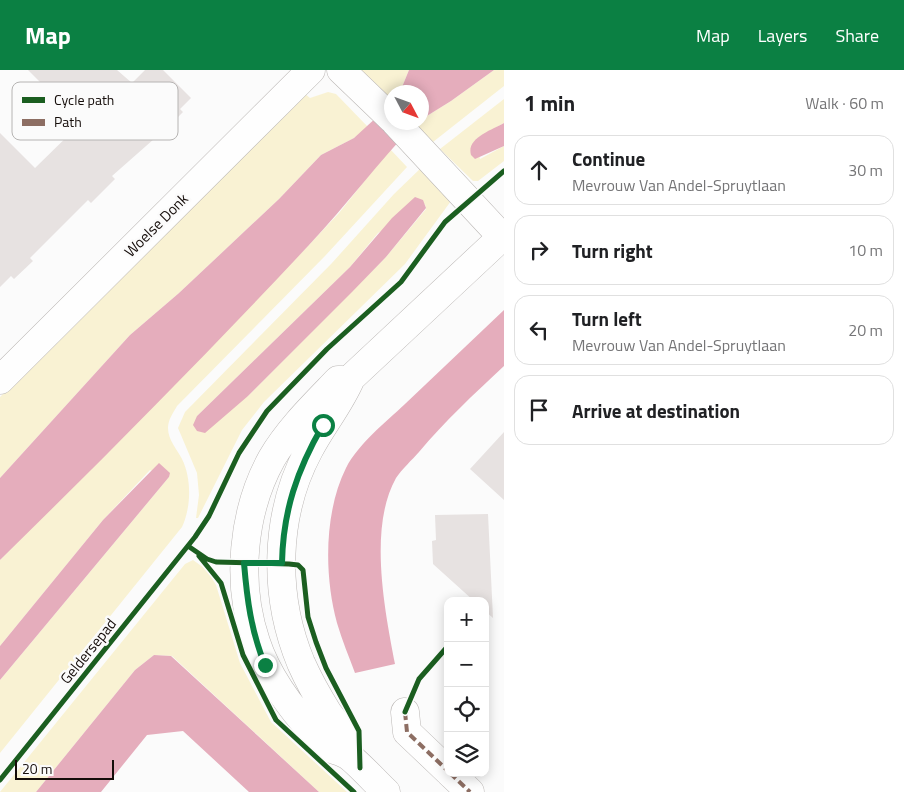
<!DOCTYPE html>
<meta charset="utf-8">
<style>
:root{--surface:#fff;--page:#f6f6f6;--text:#202124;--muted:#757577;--line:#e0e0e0;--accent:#0b8043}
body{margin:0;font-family:"Titillium Web",sans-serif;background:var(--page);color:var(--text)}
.controls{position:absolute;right:15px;bottom:15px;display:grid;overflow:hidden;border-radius:10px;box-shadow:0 2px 12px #0003}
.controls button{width:45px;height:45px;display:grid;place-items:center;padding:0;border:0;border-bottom:1px solid var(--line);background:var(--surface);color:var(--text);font:25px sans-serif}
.compass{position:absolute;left:384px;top:15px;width:45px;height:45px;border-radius:50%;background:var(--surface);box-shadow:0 2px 12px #0003;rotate:131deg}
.scale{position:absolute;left:15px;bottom:12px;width:99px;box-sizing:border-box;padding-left:5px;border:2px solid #150d0a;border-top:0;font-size:14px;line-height:18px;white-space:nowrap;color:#150d0a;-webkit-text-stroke:4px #fbfbfb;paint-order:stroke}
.stop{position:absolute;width:15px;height:15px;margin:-11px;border:4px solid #0b8043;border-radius:50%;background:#fff}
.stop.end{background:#0b8043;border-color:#fff;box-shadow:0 1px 5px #0008}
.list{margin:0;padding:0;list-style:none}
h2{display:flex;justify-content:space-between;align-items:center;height:65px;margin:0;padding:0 20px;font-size:21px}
h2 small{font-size:16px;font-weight:400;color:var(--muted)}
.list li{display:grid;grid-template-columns:32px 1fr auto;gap:15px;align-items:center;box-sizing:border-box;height:70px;margin:0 10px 10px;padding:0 10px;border:1px solid var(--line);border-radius:15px}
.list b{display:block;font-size:19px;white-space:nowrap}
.list p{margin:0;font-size:16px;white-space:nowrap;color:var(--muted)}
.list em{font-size:16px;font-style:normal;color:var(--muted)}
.icon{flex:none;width:28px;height:28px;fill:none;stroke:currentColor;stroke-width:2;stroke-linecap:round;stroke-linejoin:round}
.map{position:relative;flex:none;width:504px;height:722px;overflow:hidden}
header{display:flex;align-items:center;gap:30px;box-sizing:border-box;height:70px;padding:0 25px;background:var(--accent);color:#fff}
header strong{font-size:24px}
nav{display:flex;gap:28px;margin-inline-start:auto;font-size:18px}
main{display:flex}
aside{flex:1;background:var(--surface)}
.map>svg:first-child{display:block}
.green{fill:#f9f2d3;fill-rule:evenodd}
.water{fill:#e5adbc}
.building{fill:#e7e2e1}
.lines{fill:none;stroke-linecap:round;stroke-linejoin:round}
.minor-casing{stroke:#bbb7b5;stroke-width:29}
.tertiary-casing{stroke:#bbb7b5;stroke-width:29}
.minor{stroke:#fefefe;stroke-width:28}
.tertiary{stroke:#fefefe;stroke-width:28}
.quiet{stroke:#8d6e63;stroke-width:4;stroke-dasharray:8 4;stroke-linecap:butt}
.cycleway-casing{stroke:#fbfbfb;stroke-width:8}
.cycleway{stroke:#1b5e20;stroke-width:5}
.route{stroke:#0b8043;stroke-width:6}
.labels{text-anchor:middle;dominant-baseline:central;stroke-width:5;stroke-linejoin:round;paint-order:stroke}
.street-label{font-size:15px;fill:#150d0a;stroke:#fbfbfb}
.key{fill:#fbfbfb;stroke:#b6b4b3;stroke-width:1}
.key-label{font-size:14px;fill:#150d0a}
</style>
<header>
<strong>Map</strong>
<nav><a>Map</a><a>Layers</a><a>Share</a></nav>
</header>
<main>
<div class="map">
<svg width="504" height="722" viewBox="0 0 504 722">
<rect width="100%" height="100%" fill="#fbfbfb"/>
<!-- green -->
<path class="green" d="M 361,0 L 409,0 L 400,22 L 392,22 L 391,29 Z
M 494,0 L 504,0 L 504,16 L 433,72 L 415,54 L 422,52 L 422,49 L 451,31 Z
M 328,22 L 336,24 L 368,57 L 354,68 L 321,85 L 279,129 L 179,223 L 130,265 L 0,408 L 0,327 L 304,23 L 310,28 Z
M 504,29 L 504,53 L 476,69 L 480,89 L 504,76 L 504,91 L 478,111 L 473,111 L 440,79 Z
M 390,79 L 407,97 L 325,186 L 177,336 C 173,343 168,350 168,358 C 168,370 177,379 182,389 C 192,409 191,438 182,457 L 0,683 L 0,610 L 169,407 L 150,400 L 103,450 L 0,576 L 0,490 L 307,177 L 339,143 Z
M 422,97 L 451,131 L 405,194 L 264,332 L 242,360 L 198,448 L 196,448 L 199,425 L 197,403 L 178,358 L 185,342 L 332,193 L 394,124 ZM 425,134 L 426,139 L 386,187 L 248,326 L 197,346 L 350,197 L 378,163 Z
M 193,490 L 207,500 L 216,515 L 240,593 L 271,652 L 347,722 L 319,722 L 172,586 L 154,585 L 135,600 L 36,722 L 0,722 L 185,494 Z"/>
<!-- water -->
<path class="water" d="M 409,0 L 494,0 L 451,31 L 422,49 L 422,22 L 400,22 Z
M 391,34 L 392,52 L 416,53 C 378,92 347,135 309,175 C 209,282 105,387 0,490 L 0,408 L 130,265 L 179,223 L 279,129 L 321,85 L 354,68 Z
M 504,53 L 504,76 L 475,89 L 471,85 C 466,68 492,60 504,53 Z
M 415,127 L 423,130 L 426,138 L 386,187 L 352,222 L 248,326 L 205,363 L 197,361 L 193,355 L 197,346 L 350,197 L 392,148 Z
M 504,240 L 504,296 C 474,324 445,351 419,382 C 412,390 402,399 396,408 C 368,458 385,541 395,594 L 355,603 C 349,587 342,570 337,553 C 324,506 324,442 346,398 C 359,373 385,353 405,334 C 438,303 471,271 504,240 Z
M 159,393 L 170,403 L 169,407 L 0,610 L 0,576 L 103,450 Z
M 154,585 L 171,586 L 319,722 L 249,722 L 183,661 L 147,665 L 101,722 L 36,722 L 135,600 Z"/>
<!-- building -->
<path class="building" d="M 28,0 L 117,0 L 132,13 L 145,0 L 163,0 L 191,28 L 180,39 L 183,42 L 171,54 L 112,106 L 115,109 L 91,133 L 88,130 L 30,188 L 33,191 L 14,209 L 11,206 L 0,217 L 0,63 L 35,98 L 81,53 Z
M 504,362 L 504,430 L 470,399 Z
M 488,444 L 493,548 L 485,541 L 485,531 L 474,531 L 433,494 L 432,471 L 436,470 L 435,445 Z"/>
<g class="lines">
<defs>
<path id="minor" d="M 341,0 L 392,49
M 395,52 L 502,167
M 0,310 L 311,0
M 405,642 L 407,662 L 448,701
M 450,703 L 470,722"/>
<path id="tertiary" d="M 342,310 L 338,310 C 314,335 289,359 272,388 C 242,442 236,513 256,572 C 268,609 293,641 319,669 C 333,683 331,677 345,684 C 354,688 376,713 386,722
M 345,684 C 345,679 346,673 345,668 C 343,660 333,650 328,643 C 318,627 309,611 301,593 C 273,526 274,445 309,380 C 322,355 340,334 351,308 L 504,165"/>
</defs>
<!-- minor casing -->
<use href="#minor" class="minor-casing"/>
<!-- tertiary casing -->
<use href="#tertiary" class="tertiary-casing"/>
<!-- minor -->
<use href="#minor" class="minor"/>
<!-- tertiary -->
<use href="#tertiary" class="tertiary"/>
<!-- quiet -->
<path class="quiet" d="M 405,642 L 407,662 L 448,701
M 450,703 L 470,722"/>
<defs>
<path id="cycleway" d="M 188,476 L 207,489 L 216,492 L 289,494 L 298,495 L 303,500 L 308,547 L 316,572 L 326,598 L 359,661 L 360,698
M 199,486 L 221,513 L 243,585 L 276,650 L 354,722
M 405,642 L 419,609 L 448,576
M 0,710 L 195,467 L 209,446 L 239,383 L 267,341 L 327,279 L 401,212 L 445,152 L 504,101"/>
</defs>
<!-- cycleway casing -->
<use href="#cycleway" class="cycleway-casing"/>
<!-- cycleway -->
<use href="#cycleway" class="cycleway"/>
</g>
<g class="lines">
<!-- route -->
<path class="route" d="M 265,595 C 251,561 247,529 244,493 L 282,493 C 283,441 297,400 323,355"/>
</g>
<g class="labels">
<!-- street labels -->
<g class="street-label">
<text transform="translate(156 155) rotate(-45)">Woelse Donk</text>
<text transform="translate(88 581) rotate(-51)">Geldersepad</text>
</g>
</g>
<!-- legend -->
<rect x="12" y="12" width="166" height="58" rx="8" class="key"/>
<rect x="22" y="27" width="23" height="6" fill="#1b5e20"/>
<rect x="22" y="49" width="23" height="7" fill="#8d6e63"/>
<g class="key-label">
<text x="54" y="35">Cycle path</text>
<text x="54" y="57">Path</text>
</g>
</svg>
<div class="controls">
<button>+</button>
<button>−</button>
<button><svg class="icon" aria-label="locate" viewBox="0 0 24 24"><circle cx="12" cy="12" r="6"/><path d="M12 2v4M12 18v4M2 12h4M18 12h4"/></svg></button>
<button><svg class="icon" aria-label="layers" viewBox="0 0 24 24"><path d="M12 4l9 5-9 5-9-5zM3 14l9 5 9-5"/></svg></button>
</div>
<svg class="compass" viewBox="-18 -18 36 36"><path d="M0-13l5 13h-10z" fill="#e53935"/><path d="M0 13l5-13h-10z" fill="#757577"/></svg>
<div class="scale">20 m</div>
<div class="stop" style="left:323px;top:355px"></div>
<div class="stop end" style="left:265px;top:595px"></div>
</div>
<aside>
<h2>1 min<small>Walk · 60 m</small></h2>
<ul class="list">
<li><svg class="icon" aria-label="ahead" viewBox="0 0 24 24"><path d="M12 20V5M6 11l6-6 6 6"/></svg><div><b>Continue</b><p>Mevrouw Van Andel-Spruytlaan</p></div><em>30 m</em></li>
<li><svg class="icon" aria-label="right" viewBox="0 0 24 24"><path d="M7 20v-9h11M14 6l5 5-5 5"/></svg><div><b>Turn right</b></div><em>10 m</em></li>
<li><svg class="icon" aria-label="left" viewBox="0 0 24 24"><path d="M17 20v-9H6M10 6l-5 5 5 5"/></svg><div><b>Turn left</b><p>Mevrouw Van Andel-Spruytlaan</p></div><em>20 m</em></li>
<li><svg class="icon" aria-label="arrive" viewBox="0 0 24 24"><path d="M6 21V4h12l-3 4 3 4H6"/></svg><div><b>Arrive at destination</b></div></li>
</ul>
</aside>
</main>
